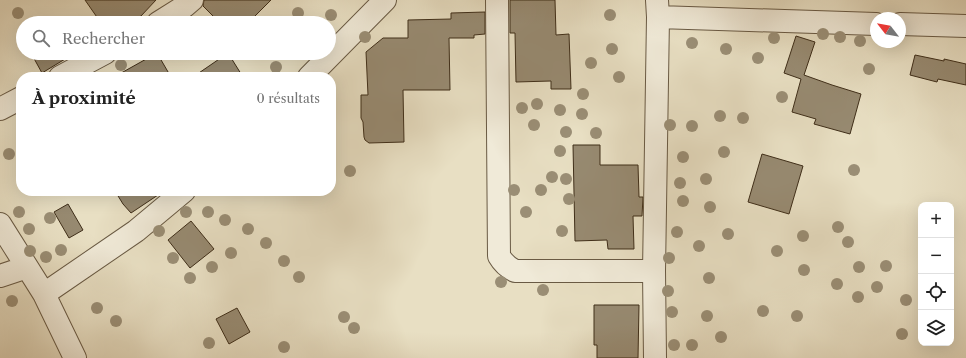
<!DOCTYPE html>
<html lang="fr">
<meta charset="utf-8">
<style>
:root{--surface:#fff;--page:#f2f2f2;--text:#222;--muted:#767676;--line:#e0e0e0}
body{margin:0;font-family:"Libre Caslon Text",serif;background:var(--page);color:var(--text)}
.controls{position:absolute;right:12px;bottom:12px;display:grid;overflow:hidden;border-radius:8px;box-shadow:0 4px 16px #0002}
.controls button{width:36px;height:36px;display:grid;place-items:center;padding:0;border:0;border-bottom:1px solid var(--line);background:var(--surface);color:var(--text);font:20px sans-serif}
.compass{position:absolute;left:870px;top:12px;width:36px;height:36px;border-radius:50%;background:var(--surface);box-shadow:0 4px 16px #0002;rotate:301deg}
.list{margin:0;padding:0;list-style:none}
h2{display:flex;justify-content:space-between;align-items:center;height:52px;margin:0;padding:0 16px;font-size:17px}
h2 small{font-size:13px;font-weight:400;color:var(--muted)}
.icon{flex:none;width:22px;height:22px;fill:none;stroke:currentColor;stroke-width:2;stroke-linecap:round;stroke-linejoin:round}
.map{position:relative;flex:none;width:966px;height:358px;overflow:hidden}
.search{position:absolute;background:var(--surface);box-shadow:0 4px 16px #0002;left:16px;top:16px;width:320px;height:44px;display:flex;align-items:center;gap:10px;box-sizing:border-box;padding:0 14px;border-radius:22px;color:var(--muted);font-size:15px}
.panel{position:absolute;background:var(--surface);box-shadow:0 4px 16px #0002;left:16px;top:72px;width:320px;height:124px;border-radius:16px}
.map>svg:first-child{display:block}
.building{fill:#978a71;stroke:#3f2e19}
.lines{fill:none;stroke-linecap:round;stroke-linejoin:round}
.minor-casing{stroke:#695a44;stroke-width:24}
.minor{stroke:#f0ead8;stroke-width:22}
.tree{fill:#9a8e75}
</style>
<div class="map">
<svg width="966" height="358" viewBox="0 0 966 358">
<rect width="100%" height="100%" fill="#e8dfc3"/>
<filter id="stains"><feTurbulence type="fractalNoise" baseFrequency=".005" numOctaves="4"/><feColorMatrix values="0 0 0 0 .2 0 0 0 0 .09 0 0 0 0 .02 0 0 0 .5 -.17"/></filter>
<radialGradient id="worn" r=".72"><stop offset=".6" stop-color="#630" stop-opacity="0"/><stop offset="1" stop-color="#630" stop-opacity=".3"/></radialGradient>
<!-- building -->
<path class="building" d="M 85,0 L 156,0 L 141,16 L 127,23 L 101,23 Z
M 204,0 L 271,0 L 248,23 L 220,23 L 203,6 Z
M 510,0 L 555,0 L 556,35 L 569,34 L 571,89 L 551,89 L 551,81 L 516,82 L 515,33 L 510,33 Z
M 485,12 L 485,34 L 474,35 L 474,38 L 449,38 L 450,90 L 403,90 L 404,142 L 369,143 L 365,140 L 364,137 L 363,122 L 361,118 L 361,95 L 368,95 L 366,52 L 383,38 L 408,38 L 408,20 L 451,19 L 451,13 Z
M 796,36 L 815,42 L 804,75 L 832,85 L 861,94 L 850,134 L 814,124 L 816,119 L 792,112 L 801,79 L 784,73 Z
M 31,53 L 75,53 L 42,73 Z
M 157,53 L 171,77 L 114,77 Z
M 228,53 L 243,77 L 193,77 Z
M 915,55 L 944,61 L 944,59 L 966,64 L 966,85 L 938,79 L 937,82 L 910,75 Z
M 573,145 L 600,145 L 600,165 L 638,165 L 639,197 L 643,197 L 642,216 L 633,216 L 634,249 L 608,249 L 607,240 L 575,241 Z
M 762,154 L 803,166 L 789,214 L 748,202 Z
M 115,191 L 164,191 L 131,213 L 123,204 Z
M 68,204 L 83,230 L 69,238 L 54,212 Z
M 191,221 L 214,249 L 190,268 L 168,240 Z
M 594,305 L 639,305 L 638,358 L 597,358 L 597,345 L 594,345 Z
M 237,308 L 250,332 L 229,344 L 216,319 Z"/>
<g class="lines">
<defs>
<path id="minor" d="M 497,0 L 499,256 C 503,263 507,267 515,271 L 654,271
M 658,17 L 876,24
M 158,23 L 185,6 L 192,0
M 900,24 L 966,26
M 60,77 L 105,53
M 309,77 L 385,0
M 0,109 L 21,98
M 0,224 L 44,294 L 75,358
M 0,276 L 27,267
M 44,294 L 136,231 L 184,191
M 655,358 L 654,271 L 658,17 L 657,0"/>
</defs>
<!-- minor casing -->
<use href="#minor" class="minor-casing"/>
<!-- minor -->
<use href="#minor" class="minor"/>
</g>
<!-- trees -->
<g class="tree">
<circle cx="18" cy="13" r="6"/>
<circle cx="298" cy="13" r="6"/>
<circle cx="331" cy="15" r="6"/>
<circle cx="610" cy="15" r="6"/>
<circle cx="823" cy="34" r="6"/>
<circle cx="365" cy="37" r="6"/>
<circle cx="840" cy="37" r="6"/>
<circle cx="774" cy="38" r="6"/>
<circle cx="860" cy="41" r="6"/>
<circle cx="692" cy="43" r="6"/>
<circle cx="612" cy="49" r="6"/>
<circle cx="726" cy="49" r="6"/>
<circle cx="758" cy="58" r="6"/>
<circle cx="591" cy="63" r="6"/>
<circle cx="121" cy="65" r="6"/>
<circle cx="276" cy="67" r="6"/>
<circle cx="869" cy="69" r="6"/>
<circle cx="619" cy="77" r="6"/>
<circle cx="583" cy="94" r="6"/>
<circle cx="782" cy="97" r="6"/>
<circle cx="537" cy="104" r="6"/>
<circle cx="522" cy="108" r="6"/>
<circle cx="560" cy="110" r="6"/>
<circle cx="582" cy="114" r="6"/>
<circle cx="720" cy="116" r="6"/>
<circle cx="743" cy="118" r="6"/>
<circle cx="534" cy="125" r="6"/>
<circle cx="670" cy="125" r="6"/>
<circle cx="692" cy="126" r="6"/>
<circle cx="566" cy="132" r="6"/>
<circle cx="596" cy="133" r="6"/>
<circle cx="560" cy="151" r="6"/>
<circle cx="724" cy="152" r="6"/>
<circle cx="9" cy="154" r="6"/>
<circle cx="683" cy="157" r="6"/>
<circle cx="854" cy="170" r="6"/>
<circle cx="350" cy="171" r="6"/>
<circle cx="552" cy="177" r="6"/>
<circle cx="566" cy="179" r="6"/>
<circle cx="706" cy="179" r="6"/>
<circle cx="680" cy="183" r="6"/>
<circle cx="514" cy="190" r="6"/>
<circle cx="541" cy="190" r="6"/>
<circle cx="569" cy="199" r="6"/>
<circle cx="683" cy="201" r="6"/>
<circle cx="710" cy="207" r="6"/>
<circle cx="19" cy="212" r="6"/>
<circle cx="186" cy="212" r="6"/>
<circle cx="208" cy="212" r="6"/>
<circle cx="526" cy="212" r="6"/>
<circle cx="50" cy="218" r="6"/>
<circle cx="225" cy="220" r="6"/>
<circle cx="838" cy="227" r="6"/>
<circle cx="29" cy="229" r="6"/>
<circle cx="248" cy="229" r="6"/>
<circle cx="159" cy="231" r="6"/>
<circle cx="562" cy="231" r="6"/>
<circle cx="677" cy="232" r="6"/>
<circle cx="728" cy="234" r="6"/>
<circle cx="803" cy="236" r="6"/>
<circle cx="848" cy="242" r="6"/>
<circle cx="266" cy="243" r="6"/>
<circle cx="699" cy="246" r="6"/>
<circle cx="61" cy="250" r="6"/>
<circle cx="30" cy="251" r="6"/>
<circle cx="777" cy="251" r="6"/>
<circle cx="231" cy="253" r="6"/>
<circle cx="46" cy="257" r="6"/>
<circle cx="173" cy="258" r="6"/>
<circle cx="669" cy="258" r="6"/>
<circle cx="284" cy="261" r="6"/>
<circle cx="886" cy="266" r="6"/>
<circle cx="212" cy="267" r="6"/>
<circle cx="859" cy="267" r="6"/>
<circle cx="804" cy="270" r="6"/>
<circle cx="299" cy="277" r="6"/>
<circle cx="190" cy="278" r="6"/>
<circle cx="709" cy="278" r="6"/>
<circle cx="501" cy="282" r="6"/>
<circle cx="837" cy="284" r="6"/>
<circle cx="877" cy="287" r="6"/>
<circle cx="543" cy="290" r="6"/>
<circle cx="668" cy="291" r="6"/>
<circle cx="858" cy="297" r="6"/>
<circle cx="906" cy="300" r="6"/>
<circle cx="12" cy="301" r="6"/>
<circle cx="97" cy="308" r="6"/>
<circle cx="763" cy="311" r="6"/>
<circle cx="672" cy="312" r="6"/>
<circle cx="707" cy="316" r="6"/>
<circle cx="797" cy="316" r="6"/>
<circle cx="344" cy="317" r="6"/>
<circle cx="116" cy="321" r="6"/>
<circle cx="354" cy="328" r="6"/>
<circle cx="902" cy="334" r="6"/>
<circle cx="721" cy="337" r="6"/>
<circle cx="209" cy="343" r="6"/>
<circle cx="674" cy="345" r="6"/>
<circle cx="692" cy="345" r="6"/>
<circle cx="284" cy="347" r="6"/>
</g>
<rect width="100%" height="100%" filter="url(#stains)"/>
<rect width="100%" height="100%" fill="url(#worn)"/>
</svg>
<div class="controls">
<button>+</button>
<button>−</button>
<button><svg class="icon" aria-label="locate" viewBox="0 0 24 24"><circle cx="12" cy="12" r="6"/><path d="M12 2v4M12 18v4M2 12h4M18 12h4"/></svg></button>
<button><svg class="icon" aria-label="layers" viewBox="0 0 24 24"><path d="M12 4l9 5-9 5-9-5zM3 14l9 5 9-5"/></svg></button>
</div>
<svg class="compass" viewBox="-18 -18 36 36"><path d="M0-13l5 13h-10z" fill="#e53935"/><path d="M0 13l5-13h-10z" fill="#767676"/></svg>
<div class="search"><svg class="icon" aria-label="search" viewBox="0 0 24 24"><circle cx="10" cy="10" r="6"/><path d="M15 15l6 6"/></svg>Rechercher</div>
<section class="panel">
<h2>À proximité<small>0 résultats</small></h2>
<ul class="list">
</ul>
</section>
</div>
